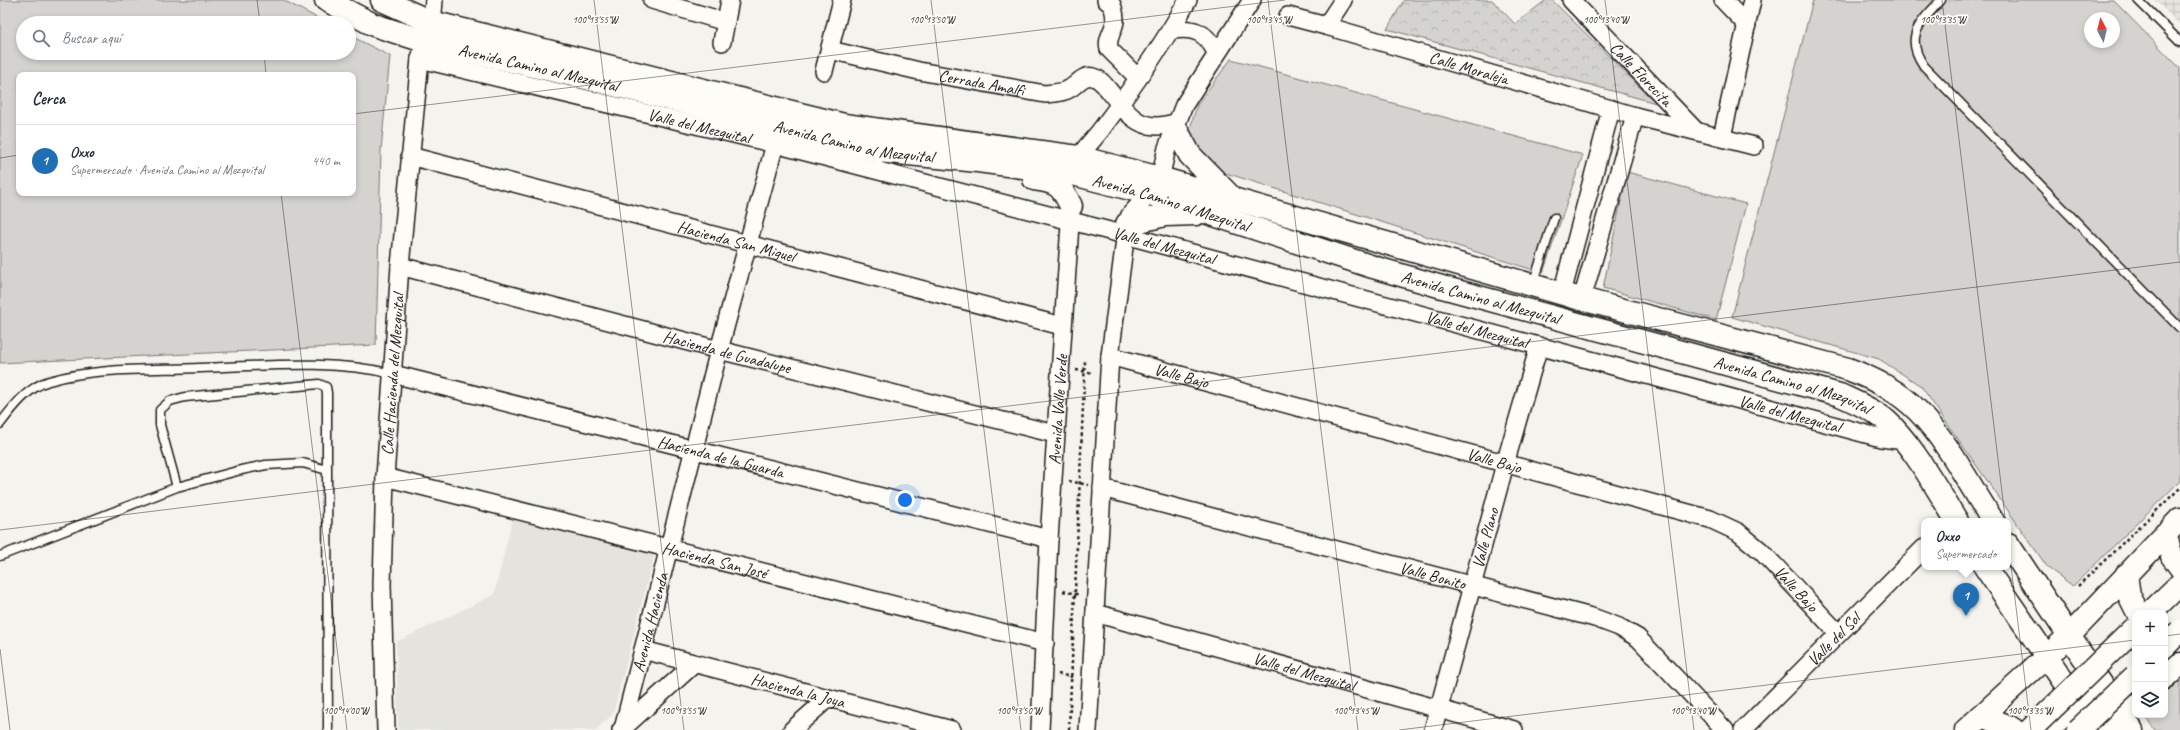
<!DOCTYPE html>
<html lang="es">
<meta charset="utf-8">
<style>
:root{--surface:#fff;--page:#f2f2f3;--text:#1f2937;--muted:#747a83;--line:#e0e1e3;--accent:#1f6fb2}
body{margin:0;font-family:Caveat,sans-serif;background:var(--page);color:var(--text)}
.controls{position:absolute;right:12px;bottom:12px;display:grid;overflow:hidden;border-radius:8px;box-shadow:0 2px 6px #0003}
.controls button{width:36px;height:36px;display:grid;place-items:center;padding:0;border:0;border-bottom:1px solid var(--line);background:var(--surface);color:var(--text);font:20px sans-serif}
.compass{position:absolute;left:2084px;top:12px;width:36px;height:36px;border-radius:50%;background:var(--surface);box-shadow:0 2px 6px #0003;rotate:353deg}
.you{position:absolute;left:905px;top:500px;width:14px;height:14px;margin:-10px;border:3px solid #fff;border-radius:50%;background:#1a73e8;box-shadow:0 0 0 6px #1a73e833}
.badge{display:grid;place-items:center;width:26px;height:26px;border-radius:50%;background:var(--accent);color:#fff;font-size:13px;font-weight:700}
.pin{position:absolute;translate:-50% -33px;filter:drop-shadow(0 1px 2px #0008)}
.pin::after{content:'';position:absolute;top:21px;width:14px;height:12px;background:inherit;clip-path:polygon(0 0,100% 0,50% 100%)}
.popup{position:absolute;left:1921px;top:518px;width:90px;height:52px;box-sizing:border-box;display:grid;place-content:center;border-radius:8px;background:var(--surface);filter:drop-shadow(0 1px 3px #0005);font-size:13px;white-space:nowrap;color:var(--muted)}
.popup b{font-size:15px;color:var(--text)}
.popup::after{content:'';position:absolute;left:50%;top:100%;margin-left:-8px;border:8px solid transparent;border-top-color:var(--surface)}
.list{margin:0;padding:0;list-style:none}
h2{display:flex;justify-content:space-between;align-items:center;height:52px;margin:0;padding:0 16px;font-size:17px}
h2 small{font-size:13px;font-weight:400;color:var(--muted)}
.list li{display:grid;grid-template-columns:26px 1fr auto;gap:12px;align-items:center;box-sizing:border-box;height:72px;padding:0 16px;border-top:1px solid var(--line)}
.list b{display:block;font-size:15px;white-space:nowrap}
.list p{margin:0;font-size:13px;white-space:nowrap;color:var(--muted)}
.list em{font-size:13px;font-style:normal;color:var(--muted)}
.icon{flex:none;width:22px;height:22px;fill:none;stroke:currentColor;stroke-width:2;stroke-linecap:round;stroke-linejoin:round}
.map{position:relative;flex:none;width:2180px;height:730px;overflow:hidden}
.search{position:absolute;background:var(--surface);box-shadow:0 2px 6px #0003;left:16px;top:16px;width:340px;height:44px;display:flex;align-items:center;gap:10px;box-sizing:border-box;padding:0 14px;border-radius:22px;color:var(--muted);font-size:15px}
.panel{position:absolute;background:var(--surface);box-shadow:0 2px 6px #0003;left:16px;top:72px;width:340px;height:124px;border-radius:8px}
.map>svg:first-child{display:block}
.built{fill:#e4e3de}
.industrial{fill:url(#industrial-grid)}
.grass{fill:#d4d3cf;stroke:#787876;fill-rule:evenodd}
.forest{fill:url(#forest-crowns);stroke:#787876}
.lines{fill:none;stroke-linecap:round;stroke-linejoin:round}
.lane-casing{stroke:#1c1c1c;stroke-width:11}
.street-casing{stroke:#1c1c1c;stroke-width:20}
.secondary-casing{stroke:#1c1c1c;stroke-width:25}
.primary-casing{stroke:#1c1c1c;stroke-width:25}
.path{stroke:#1c1c1c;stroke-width:2.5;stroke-dasharray:3 3;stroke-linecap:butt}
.lane{stroke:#fdfcf7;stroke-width:8}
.street{stroke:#fdfcf7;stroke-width:17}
.secondary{stroke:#fdfcf7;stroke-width:22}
.primary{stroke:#fdfcf7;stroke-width:22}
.primary-bridge-casing{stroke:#1c1c1c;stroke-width:25;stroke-linecap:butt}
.primary-bridge{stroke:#fdfcf7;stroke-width:22}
.ticks{fill:none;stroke:#1c1c1c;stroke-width:1;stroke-opacity:0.45}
.labels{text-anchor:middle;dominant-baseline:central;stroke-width:3.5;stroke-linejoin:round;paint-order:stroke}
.street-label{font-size:17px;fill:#1c1c1c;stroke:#fdfcf7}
.ticks-label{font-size:10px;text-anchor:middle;fill:#1c1c1c;stroke:#fdfcf7;stroke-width:3.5;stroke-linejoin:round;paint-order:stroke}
</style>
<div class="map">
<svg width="2180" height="730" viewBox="0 0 2180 730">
<defs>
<pattern id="industrial-grid" width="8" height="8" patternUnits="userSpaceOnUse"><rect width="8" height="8" fill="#e4e3de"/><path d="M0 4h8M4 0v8" fill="none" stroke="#c3c2be"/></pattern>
<pattern id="forest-crowns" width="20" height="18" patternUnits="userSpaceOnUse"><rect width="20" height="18" fill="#d4d3cf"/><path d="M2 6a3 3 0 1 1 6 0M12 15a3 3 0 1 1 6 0" fill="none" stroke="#b5b5b1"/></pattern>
</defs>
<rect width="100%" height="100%" fill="#f4f3ee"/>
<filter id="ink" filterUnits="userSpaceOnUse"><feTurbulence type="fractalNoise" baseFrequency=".025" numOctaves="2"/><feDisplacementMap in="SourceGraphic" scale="8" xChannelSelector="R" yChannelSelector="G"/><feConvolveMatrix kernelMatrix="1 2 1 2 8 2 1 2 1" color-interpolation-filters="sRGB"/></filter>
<g filter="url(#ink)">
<!-- built -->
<path class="built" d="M 513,517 L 655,552 L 613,714 L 596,730 L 398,730 L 396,642 L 494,595 Z"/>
<!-- industrial -->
<path class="industrial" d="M 2155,0 L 2180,0 L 2180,25 Z"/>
<!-- grass -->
<path class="grass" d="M 0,0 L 283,0 L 327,23 L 23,23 L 23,53 L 349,53 L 349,35 L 390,56 L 381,150 L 376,345 L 0,363 ZM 19,75 L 353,75 L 353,193 L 19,193 Z
M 1813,0 L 2113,0 L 2180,68 L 2180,481 L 2073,586 L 2048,568 L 1921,386 L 1879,359 L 1732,317 ZM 2090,18 L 2114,18 L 2114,42 L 2090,42 Z
M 1231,59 L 1583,155 L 1543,273 L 1213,169 L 1186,143 L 1197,105 Z
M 1627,172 L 1746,204 L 1716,320 L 1603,288 Z
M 2180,676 L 2180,730 L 2155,730 L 2144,715 L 2165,715 L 2165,692 Z"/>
<!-- forest -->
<path class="forest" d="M 1404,0 L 1492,0 L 1515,24 L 1546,0 L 1552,0 L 1656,103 L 1387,29 Z"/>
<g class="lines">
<defs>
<path id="lane" d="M 1941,0 C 1921,22 1903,36 1924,66 L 2180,328
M 2138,0 L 2180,42
M 1533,285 L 1554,218
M 0,424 C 13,407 28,387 49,381 C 97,367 151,370 200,368 C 264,366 330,359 393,374
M 177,487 L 160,425 L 160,410 L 170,401 L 185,397 L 319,384 L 326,387 L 327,393 L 327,470
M 0,556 L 177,487 L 241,470 L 266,465 L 303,463 L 327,470 L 328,730"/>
<g id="street">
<path d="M 652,0 L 726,22"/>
<path d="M 1106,0 L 1112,5 C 1114,10 1115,15 1115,21 C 1114,31 1106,38 1109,49 L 1138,78"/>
<path id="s1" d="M 1571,0 L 1695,130"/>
<path d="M 1723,0 L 1747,25"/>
<path id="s2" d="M 1288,16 L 1326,26 L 1635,116 L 1754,146"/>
<path d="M 1326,26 L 1343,0"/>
<path d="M 1170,31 C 1193,26 1207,32 1216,53"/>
<path d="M 722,42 L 730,0"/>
<path id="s3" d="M 830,50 L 919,71 L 1045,94 C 1054,93 1062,93 1069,89 C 1077,85 1083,74 1093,77 C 1101,79 1106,87 1111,93 C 1130,118 1143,134 1177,122"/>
<path id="s4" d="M 420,59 L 775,144 L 1125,235 L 1881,438 L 1905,441"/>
<path d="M 824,71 L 842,0"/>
<path d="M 1722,137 L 1752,0"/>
<path id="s5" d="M 410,156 L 1062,326"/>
<path d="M 1075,167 C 1080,151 1093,141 1103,127 C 1133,87 1163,45 1188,0"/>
<path id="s6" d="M 400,266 L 719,350 L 1055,434"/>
<path d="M 1562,293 L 1611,109"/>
<path d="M 1582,299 L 1635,116"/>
<path id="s7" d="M 1110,356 L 1710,519 L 1738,532 L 1761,551 L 1838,633"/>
<path id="s8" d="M 393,374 L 1049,539"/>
<path id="s9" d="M 385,477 L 1045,643"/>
<path id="s10" d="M 1102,488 L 1595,618 L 1619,627 L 1638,638 L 1725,730"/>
<path id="s11" d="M 1095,613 L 1514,730"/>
<path id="s12" d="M 643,650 L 952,730"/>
<path id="s13" d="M 623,729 L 719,350 L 775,144"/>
<path id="s14" d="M 386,730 L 382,585 L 385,477 L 400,266 L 420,59 L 433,13 L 434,0"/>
<path d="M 621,730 L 694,664"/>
<path d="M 792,730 L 827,699"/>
<path id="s15" d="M 1040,730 L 1049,539 L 1071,209"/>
<path d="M 1088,730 L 1110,356 L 1127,224 L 1130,215 L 1159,183 L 1167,148 L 1184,105 L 1252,0"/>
<path id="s16" d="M 1433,730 L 1505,464 L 1539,346"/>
<path id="s17" d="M 1743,730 L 1924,548"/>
</g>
<g id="secondary">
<path id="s18" d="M 326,0 L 374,25 L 424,41 L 586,78 L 878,151 L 978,161 L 1073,174 L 1150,194 L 1373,267 L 1442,287 L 1840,395 C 1855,402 1870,408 1883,418 C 1910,440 1938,491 1957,521"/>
<path d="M 382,0 L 431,22 L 844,125 L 1078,157 L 1160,178 L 1570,296 L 1848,369 C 1874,379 1899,391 1919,412 C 1948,442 1970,486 1993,521"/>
<path d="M 1175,127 L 1190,155 L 1232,198"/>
<path d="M 1034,179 C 1057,182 1061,185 1071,206"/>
<path d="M 1127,224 L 1165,215 L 1196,214"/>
<path d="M 2008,544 L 2132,730"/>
<path d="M 1985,567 L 2097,730"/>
</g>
<path id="primary" d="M 2165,534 L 2172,556 L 2180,567
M 2126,575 L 2129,595 L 2138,613
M 2150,613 L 2180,584
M 2165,678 L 2180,664
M 1981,716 L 2008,726 L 2014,730
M 1966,730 L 2069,636 L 2180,519
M 2048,730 L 2099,681
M 2107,730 L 2135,706"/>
</defs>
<!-- lane casing -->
<use href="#lane" class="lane-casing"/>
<!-- street casing -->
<use href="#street" class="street-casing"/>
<!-- secondary casing -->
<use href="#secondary" class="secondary-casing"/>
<!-- primary casing -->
<use href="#primary" class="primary-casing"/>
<!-- path -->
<path class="path" d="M 1076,370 L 1093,373
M 1069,481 L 1088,485
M 2078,586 L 2180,488
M 1063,591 L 1080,595
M 1058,674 L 1072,677
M 1069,730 L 1085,360"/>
<!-- lane -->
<use href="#lane" class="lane"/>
<!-- street -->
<use href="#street" class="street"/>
<!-- secondary -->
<use href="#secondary" class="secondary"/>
<!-- primary -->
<use href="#primary" class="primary"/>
<defs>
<path id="primary-bridge" d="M 2165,646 L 2180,631
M 2030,730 L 2135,628
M 2078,730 L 2135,676"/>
</defs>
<!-- primary-bridge casing -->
<use href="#primary-bridge" class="primary-bridge-casing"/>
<!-- primary-bridge -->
<use href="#primary-bridge" class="primary-bridge"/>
</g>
</g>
<!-- ticks -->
<path class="ticks" d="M 257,0 L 260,23M 594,0 L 684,730M 931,0 L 1021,730M 1268,0 L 1358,730M 1605,0 L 1694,730M 1942,0 L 2031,730M 264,53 L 266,75M 353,114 L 1285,0M 0,158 L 19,155M 281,193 L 347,730M 0,530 L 2180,262M 2165,636 L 2180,634M 0,649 L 10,730M 1399,730 L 2135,640"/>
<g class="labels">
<!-- street labels -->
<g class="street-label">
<text stroke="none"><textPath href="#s2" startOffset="188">Calle Moraleja</textPath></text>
<text stroke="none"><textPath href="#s18" startOffset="224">Avenida Camino al Mezquital</textPath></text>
<text stroke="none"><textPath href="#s1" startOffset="102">Calle Florecita</textPath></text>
<text stroke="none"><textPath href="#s3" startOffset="155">Cerrada Amalfi</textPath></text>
<text stroke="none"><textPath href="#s4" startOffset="287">Valle del Mezquital</textPath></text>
<text stroke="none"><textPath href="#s18" startOffset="548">Avenida Camino al Mezquital</textPath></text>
<text stroke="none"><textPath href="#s18" startOffset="872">Avenida Camino al Mezquital</textPath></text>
<text stroke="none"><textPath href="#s5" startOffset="337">Hacienda San Miguel</textPath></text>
<text stroke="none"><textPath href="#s4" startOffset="767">Valle del Mezquital</textPath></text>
<text stroke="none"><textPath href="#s18" startOffset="1196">Avenida Camino al Mezquital</textPath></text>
<text stroke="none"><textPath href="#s4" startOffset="1091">Valle del Mezquital</textPath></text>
<text stroke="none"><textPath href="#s6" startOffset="338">Hacienda de Guadalupe</textPath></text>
<text stroke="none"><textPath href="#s14" startOffset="356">Calle Hacienda del Mezquital</textPath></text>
<text stroke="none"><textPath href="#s7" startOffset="74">Valle Bajo</textPath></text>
<text stroke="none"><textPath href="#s18" startOffset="1520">Avenida Camino al Mezquital</textPath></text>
<text stroke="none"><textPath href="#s15" startOffset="321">Avenida Valle Verde</textPath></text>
<text stroke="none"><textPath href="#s4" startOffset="1415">Valle del Mezquital</textPath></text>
<text stroke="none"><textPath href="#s8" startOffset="338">Hacienda de la Guarda</textPath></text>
<text stroke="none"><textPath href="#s7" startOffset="398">Valle Bajo</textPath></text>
<text stroke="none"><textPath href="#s16" startOffset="199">Valle Plano</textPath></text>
<text stroke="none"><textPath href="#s9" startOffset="340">Hacienda San José</textPath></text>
<text stroke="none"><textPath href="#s10" startOffset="342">Valle Bonito</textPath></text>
<text stroke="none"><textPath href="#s7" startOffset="734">Valle Bajo</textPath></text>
<text stroke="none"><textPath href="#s13" startOffset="110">Avenida Hacienda</textPath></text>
<text stroke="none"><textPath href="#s17" startOffset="128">Valle del Sol</textPath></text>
<text stroke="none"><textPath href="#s11" startOffset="217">Valle del Mezquital</textPath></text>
<text stroke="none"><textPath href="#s12" startOffset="160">Hacienda la Joya</textPath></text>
</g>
</g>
<g class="ticks-label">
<text x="595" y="23">100°13'55"W</text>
<text x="932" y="23">100°13'50"W</text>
<text x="1269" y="23">100°13'45"W</text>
<text x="1606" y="23">100°13'40"W</text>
<text x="1943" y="23">100°13'35"W</text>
<text x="346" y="714">100°14'00"W</text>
<text x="683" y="714">100°13'55"W</text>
<text x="1019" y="714">100°13'50"W</text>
<text x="1356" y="714">100°13'45"W</text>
<text x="1693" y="714">100°13'40"W</text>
<text x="2030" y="714">100°13'35"W</text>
</g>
</svg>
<div class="controls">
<button>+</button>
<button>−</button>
<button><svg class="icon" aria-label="layers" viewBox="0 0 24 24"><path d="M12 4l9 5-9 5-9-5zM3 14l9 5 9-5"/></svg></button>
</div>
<svg class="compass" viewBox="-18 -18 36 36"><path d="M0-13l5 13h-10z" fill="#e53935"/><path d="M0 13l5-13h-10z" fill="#747a83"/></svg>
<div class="you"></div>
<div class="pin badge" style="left:1966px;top:616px">1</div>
<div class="popup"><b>Oxxo</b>Supermercado</div>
<div class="search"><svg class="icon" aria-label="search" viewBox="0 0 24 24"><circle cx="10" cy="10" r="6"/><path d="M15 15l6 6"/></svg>Buscar aquí</div>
<section class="panel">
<h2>Cerca<small></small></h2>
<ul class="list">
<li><span class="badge">1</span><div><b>Oxxo</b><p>Supermercado · Avenida Camino al Mezquital</p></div><em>440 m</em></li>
</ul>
</section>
</div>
